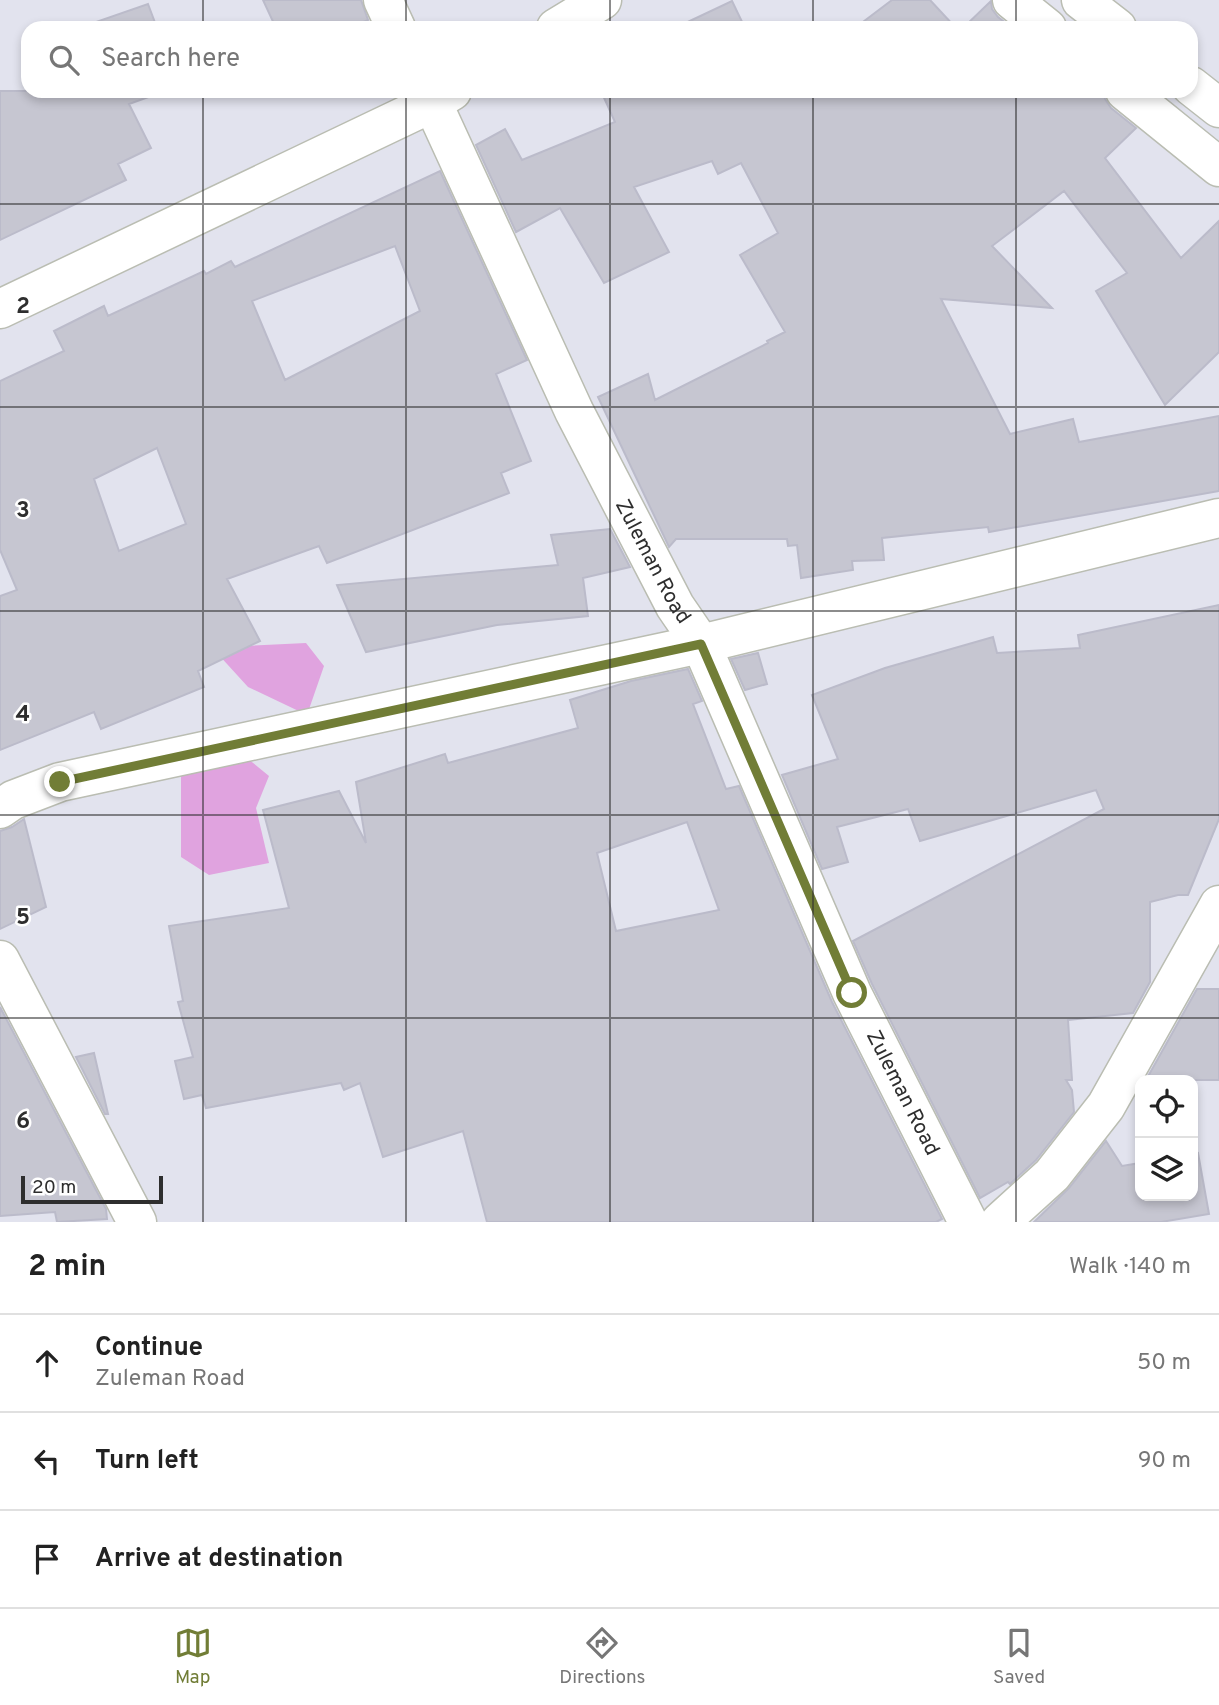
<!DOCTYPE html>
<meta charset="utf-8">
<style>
:root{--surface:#fff;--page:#f6f6f6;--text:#222;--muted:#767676;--line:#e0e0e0;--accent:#717d36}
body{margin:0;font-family:Overpass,sans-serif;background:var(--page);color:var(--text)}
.controls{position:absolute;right:21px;bottom:21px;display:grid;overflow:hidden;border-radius:14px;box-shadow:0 4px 10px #0003}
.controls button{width:63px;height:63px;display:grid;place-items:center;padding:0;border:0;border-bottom:2px solid var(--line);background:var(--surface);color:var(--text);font:35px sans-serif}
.scale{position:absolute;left:21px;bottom:18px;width:142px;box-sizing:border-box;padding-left:7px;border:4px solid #2e2e2e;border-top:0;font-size:19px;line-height:24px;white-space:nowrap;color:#2e2e2e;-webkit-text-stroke:5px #fff;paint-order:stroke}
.stop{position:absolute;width:21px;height:21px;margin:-16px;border:5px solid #717d36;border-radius:50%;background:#fff}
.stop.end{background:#717d36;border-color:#fff;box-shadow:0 2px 7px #0008}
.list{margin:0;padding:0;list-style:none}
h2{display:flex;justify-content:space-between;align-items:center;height:91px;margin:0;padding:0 28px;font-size:30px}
h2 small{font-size:23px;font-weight:400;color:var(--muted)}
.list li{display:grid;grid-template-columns:46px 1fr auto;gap:21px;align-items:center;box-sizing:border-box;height:98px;padding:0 28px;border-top:2px solid var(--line)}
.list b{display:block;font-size:26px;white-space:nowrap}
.list p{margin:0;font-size:23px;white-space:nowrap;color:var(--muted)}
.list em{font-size:23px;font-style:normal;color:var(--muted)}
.icon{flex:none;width:38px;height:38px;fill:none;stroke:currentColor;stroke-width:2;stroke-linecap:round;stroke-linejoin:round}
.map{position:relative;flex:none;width:1219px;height:1222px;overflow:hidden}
.search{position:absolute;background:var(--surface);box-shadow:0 4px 10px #0003;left:21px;right:21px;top:21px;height:77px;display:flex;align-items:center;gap:18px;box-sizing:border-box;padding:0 24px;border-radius:21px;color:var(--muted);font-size:26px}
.sheet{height:385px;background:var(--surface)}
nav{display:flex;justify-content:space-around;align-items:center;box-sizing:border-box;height:98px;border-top:2px solid var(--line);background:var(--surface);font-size:19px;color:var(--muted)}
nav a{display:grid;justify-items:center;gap:4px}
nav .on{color:var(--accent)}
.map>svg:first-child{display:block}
.green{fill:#e0a3df}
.building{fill:#c6c6d1;stroke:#bbbbca;stroke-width:2;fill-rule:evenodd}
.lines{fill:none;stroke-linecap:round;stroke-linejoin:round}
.street-casing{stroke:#babdb2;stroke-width:41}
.secondary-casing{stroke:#babdb2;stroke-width:41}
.street{stroke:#fff;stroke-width:38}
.secondary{stroke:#fff;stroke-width:38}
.route{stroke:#717d36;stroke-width:9}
.grid{fill:none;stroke:#2e2e2e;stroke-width:2;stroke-opacity:0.55}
.labels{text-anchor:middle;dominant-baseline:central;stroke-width:5;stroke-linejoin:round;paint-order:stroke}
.street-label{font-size:21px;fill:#2e2e2e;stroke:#fff}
.grid-label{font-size:23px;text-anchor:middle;font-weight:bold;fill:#2e2e2e;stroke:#fff;stroke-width:5;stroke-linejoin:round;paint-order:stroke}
</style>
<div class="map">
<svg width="1219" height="1222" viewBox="0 0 1219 1222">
<rect width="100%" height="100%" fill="#e2e3ee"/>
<!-- green -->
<path class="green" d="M 306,643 L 324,666 L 307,715 L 248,687 L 217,653 L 226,647 Z
M 247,758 L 269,776 L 256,808 L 269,863 L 209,875 L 181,857 L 181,766 Z"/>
<!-- building -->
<path class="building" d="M 263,0 L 361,0 L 368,20 L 350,28 L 276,28 Z
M 892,0 L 930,0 L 956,28 L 855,28 Z
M 732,1 L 745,28 L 675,28 Z
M 991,1 L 992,9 L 998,17 L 1012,28 L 963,28 Z
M 148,4 L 157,28 L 95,28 L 93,23 Z
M 0,91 L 165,91 L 129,104 L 151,148 L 118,164 L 126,180 L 0,240 Z
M 601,91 L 1104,91 L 1105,99 L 1111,108 L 1136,128 L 1105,158 L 1181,258 L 1219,221 L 1219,352 L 1165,405 L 1096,291 L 1127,273 L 1064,191 L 992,246 L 1052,308 L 941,299 L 1010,434 L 1073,419 L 1079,442 L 1219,416 L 1219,491 L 989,532 L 988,527 L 882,538 L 884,560 L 852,561 L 853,570 L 801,578 L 797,545 L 788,546 L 787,539 L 676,539 L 669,547 L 598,397 L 648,374 L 655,400 L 768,343 L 767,341 L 785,332 L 740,255 L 778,233 L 741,163 L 718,174 L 712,161 L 634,187 L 669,252 L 604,283 L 560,208 L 516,232 L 476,145 L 505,129 L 522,160 L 615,122 Z
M 440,171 L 527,360 L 496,374 L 531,461 L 501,473 L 509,493 L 327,563 L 319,546 L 227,579 L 260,641 L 198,671 L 204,687 L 101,729 L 94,712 L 0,750 L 0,596 L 17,590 L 0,550 L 0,381 L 64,351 L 54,331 L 104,306 L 108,316 L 204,271 L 206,274 L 231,261 L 235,267 ZM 395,246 L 420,311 L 285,380 L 252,301 ZM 157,448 L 186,524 L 119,551 L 94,479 Z
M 610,529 L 630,567 L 583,578 L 588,616 L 497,625 L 366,652 L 337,585 L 558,565 L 551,535 Z
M 1219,605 L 1219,819 L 1188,895 L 1178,895 L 1150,902 L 1150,982 L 1133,1013 L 1068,1020 L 1072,1080 L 1066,1080 L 1072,1090 L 1074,1112 L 1036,1160 L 1010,1184 L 1008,1182 L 980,1198 L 872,984 L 853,941 L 1104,809 L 1096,790 L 920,841 L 908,809 L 837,827 L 848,862 L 822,869 L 782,775 L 838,759 L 812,695 L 885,668 L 993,637 L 997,653 L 1080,648 L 1078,635 Z
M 758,653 L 767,684 L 745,690 L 731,659 Z
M 688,669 L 702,701 L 693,704 L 726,789 L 739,786 L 832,1002 L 942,1219 L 936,1222 L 487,1222 L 463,1131 L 383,1157 L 360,1083 L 344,1090 L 341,1083 L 206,1108 L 202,1095 L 184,1099 L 175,1061 L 193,1057 L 178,1002 L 183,1001 L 169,926 L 289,908 L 263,810 L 339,791 L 366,843 L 356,782 L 445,754 L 448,763 L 578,728 L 570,700 L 631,681 ZM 687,822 L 719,910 L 616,931 L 597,853 Z
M 24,819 L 46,907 L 0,929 L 0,831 L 12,827 Z
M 1197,989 L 1219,989 L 1219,1080 L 1146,1080 Z
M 0,1007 L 106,1209 L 107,1219 L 57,1222 L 55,1212 L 0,1216 Z
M 94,1053 L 108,1114 L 105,1114 L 76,1057 Z
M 1106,1141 L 1122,1166 L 1140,1163 L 1140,1196 L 1193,1196 L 1193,1154 L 1198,1153 L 1209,1214 L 1161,1222 L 1034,1222 L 1069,1188 Z"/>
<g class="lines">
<defs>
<g id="street">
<path d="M 383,0 L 396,28"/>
<path d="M 556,28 L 602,0"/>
<path id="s1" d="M 427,91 L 574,411 L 675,606 L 701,644 L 852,993 L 968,1222"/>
<path d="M 0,309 L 432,103 L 452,91"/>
<path d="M 0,809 L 13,800 L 60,782 L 701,644 L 1219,518"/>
<path d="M 0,960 L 137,1222"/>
<path d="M 1000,1222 L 1052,1175 L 1106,1106 L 1219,905"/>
</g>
<path id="secondary" d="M 1012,0 L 1047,28
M 1081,0 L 1117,28
M 1191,86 L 1219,108
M 1125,91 L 1219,167"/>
</defs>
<!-- street casing -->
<use href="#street" class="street-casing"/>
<!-- secondary casing -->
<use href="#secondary" class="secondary-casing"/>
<!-- street -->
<use href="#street" class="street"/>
<!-- secondary -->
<use href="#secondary" class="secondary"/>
</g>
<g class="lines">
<!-- route -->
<path class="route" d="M 60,782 L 701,644 L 852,993"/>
</g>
<!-- grid -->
<path class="grid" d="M 203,0 L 203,28M 406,0 L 406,28M 610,0 L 610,28M 813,0 L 813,28M 1016,0 L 1016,28M 203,91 L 203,1222M 406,91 L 406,1222M 610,91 L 610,1222M 813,91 L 813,1222M 1016,91 L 1016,1222M 0,204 L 1219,204M 0,407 L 1219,407M 0,611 L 1219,611M 0,815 L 1219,815M 0,1018 L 1219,1018"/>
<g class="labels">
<!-- street labels -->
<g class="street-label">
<text stroke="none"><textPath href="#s1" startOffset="522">Zuleman Road</textPath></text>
<text stroke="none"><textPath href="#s1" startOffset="1110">Zuleman Road</textPath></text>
</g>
</g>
<g class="grid-label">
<text x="23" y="313">2</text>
<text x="23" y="517">3</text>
<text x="23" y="721">4</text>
<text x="23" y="924">5</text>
<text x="23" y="1128">6</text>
</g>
</svg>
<div class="controls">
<button><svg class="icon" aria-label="locate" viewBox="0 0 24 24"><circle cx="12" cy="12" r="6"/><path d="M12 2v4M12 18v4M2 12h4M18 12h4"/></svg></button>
<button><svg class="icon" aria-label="layers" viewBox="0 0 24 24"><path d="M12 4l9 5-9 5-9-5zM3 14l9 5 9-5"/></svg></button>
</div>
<div class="scale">20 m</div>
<div class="stop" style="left:852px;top:993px"></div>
<div class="stop end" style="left:60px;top:782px"></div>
<div class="search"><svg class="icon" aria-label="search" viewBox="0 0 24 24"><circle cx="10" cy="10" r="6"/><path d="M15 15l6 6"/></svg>Search here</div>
</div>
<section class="sheet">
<h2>2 min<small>Walk · 140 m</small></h2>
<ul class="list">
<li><svg class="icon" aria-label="ahead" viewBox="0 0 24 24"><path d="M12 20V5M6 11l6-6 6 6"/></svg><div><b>Continue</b><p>Zuleman Road</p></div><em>50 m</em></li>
<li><svg class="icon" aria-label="left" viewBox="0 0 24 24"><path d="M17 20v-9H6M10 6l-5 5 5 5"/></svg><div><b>Turn left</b></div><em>90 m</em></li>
<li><svg class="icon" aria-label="arrive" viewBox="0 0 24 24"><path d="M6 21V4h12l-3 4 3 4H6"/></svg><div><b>Arrive at destination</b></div></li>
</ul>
</section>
<nav>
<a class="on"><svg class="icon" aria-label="map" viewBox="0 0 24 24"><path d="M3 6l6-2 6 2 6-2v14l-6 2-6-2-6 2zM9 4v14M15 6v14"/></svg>Map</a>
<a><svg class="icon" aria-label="directions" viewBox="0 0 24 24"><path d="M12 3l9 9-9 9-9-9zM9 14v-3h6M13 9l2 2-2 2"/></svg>Directions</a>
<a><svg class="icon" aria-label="saved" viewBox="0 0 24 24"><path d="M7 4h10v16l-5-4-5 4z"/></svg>Saved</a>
</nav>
